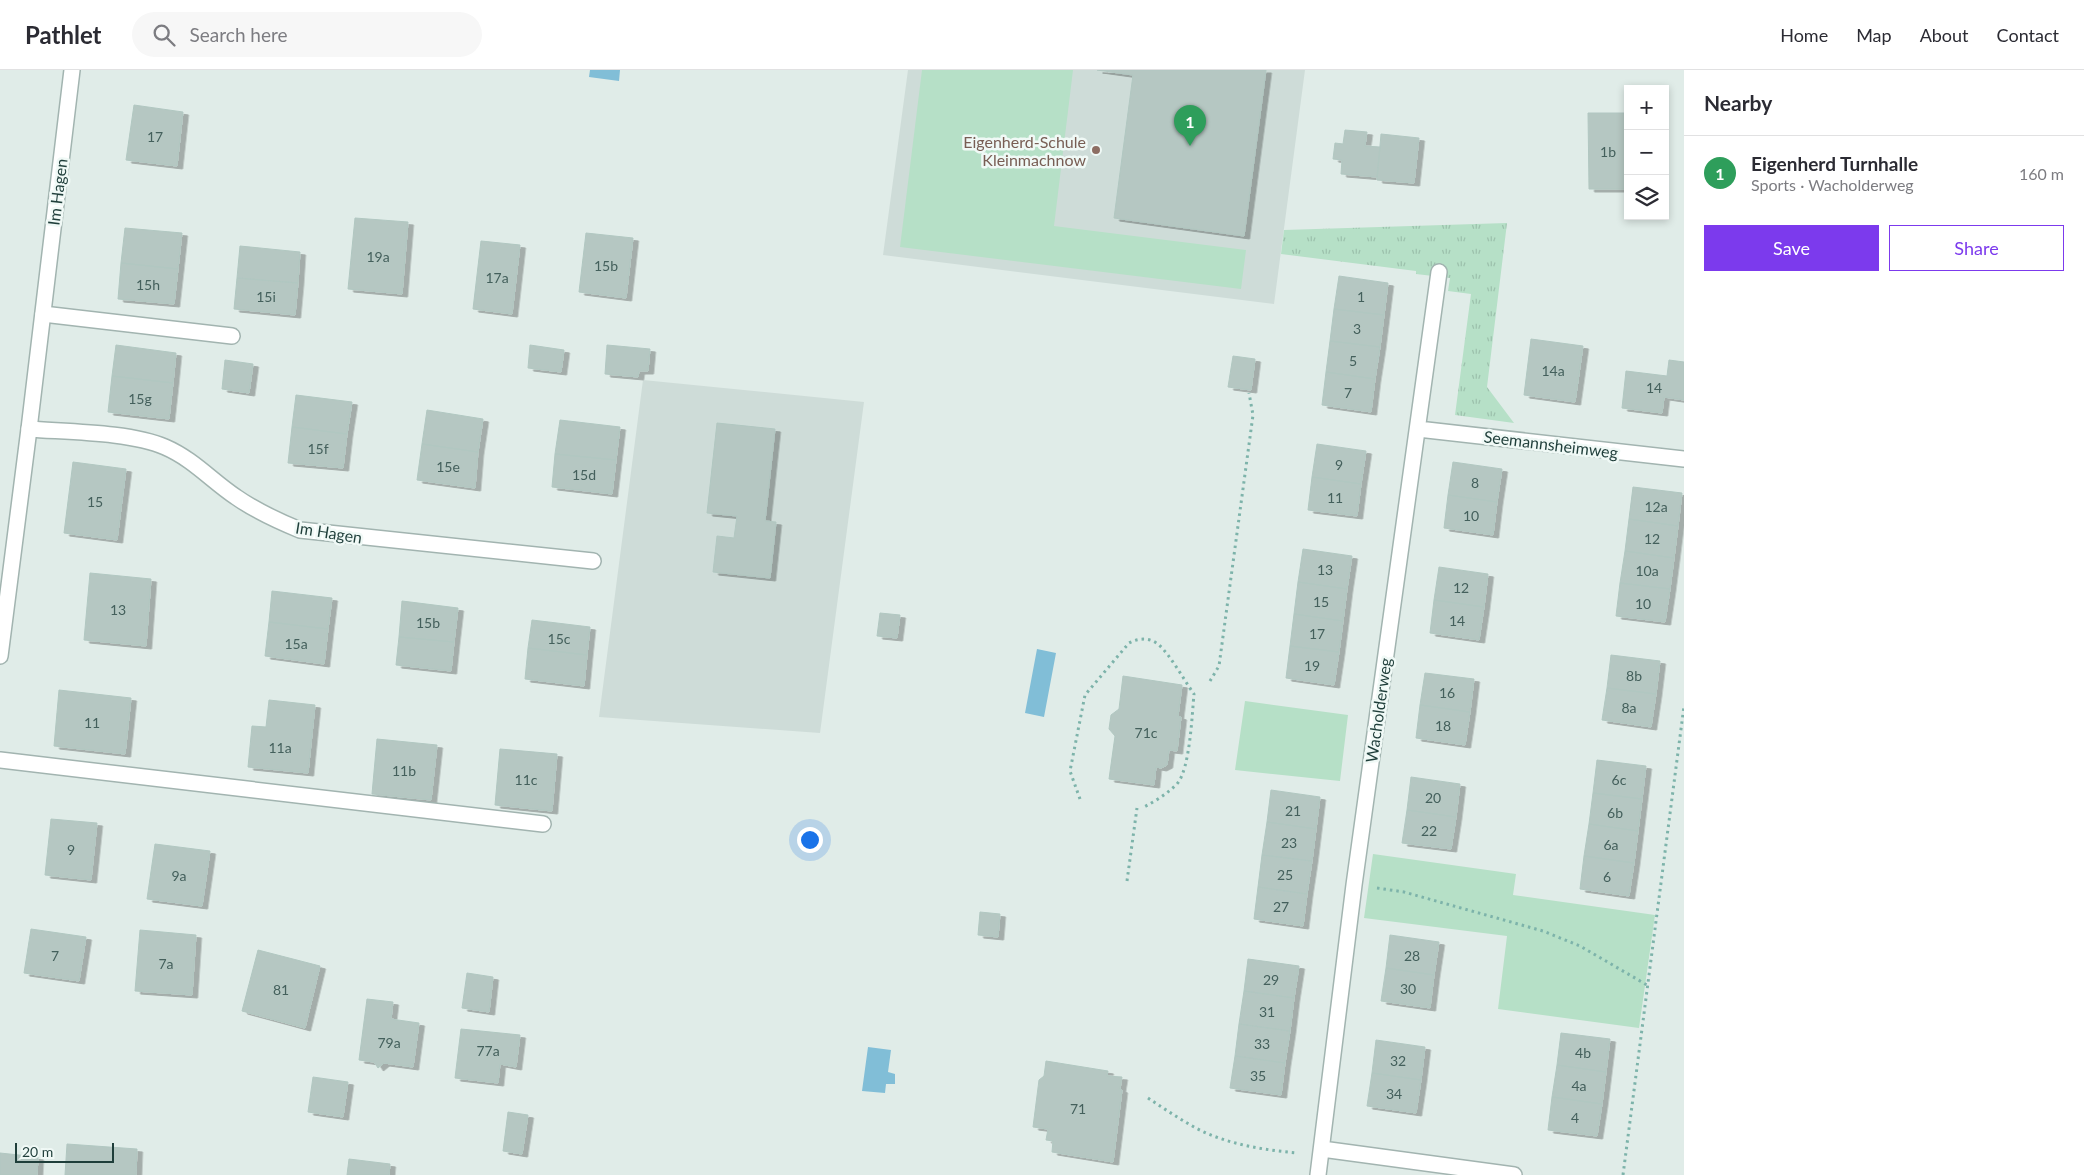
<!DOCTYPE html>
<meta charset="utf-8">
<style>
:root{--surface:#fff;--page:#f7f7f7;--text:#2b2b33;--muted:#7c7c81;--line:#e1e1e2;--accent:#7c3aed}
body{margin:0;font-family:Lato,sans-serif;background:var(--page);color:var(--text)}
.controls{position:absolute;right:15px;top:15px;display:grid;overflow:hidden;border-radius:0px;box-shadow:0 2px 8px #0003}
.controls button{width:45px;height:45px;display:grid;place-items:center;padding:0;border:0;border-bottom:1px solid var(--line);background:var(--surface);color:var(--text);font:25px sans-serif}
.scale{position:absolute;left:15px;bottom:12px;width:99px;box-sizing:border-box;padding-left:5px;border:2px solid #1f3e3a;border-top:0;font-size:14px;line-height:18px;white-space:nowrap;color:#1f3e3a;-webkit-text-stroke:4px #f0f9f6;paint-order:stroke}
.you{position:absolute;left:809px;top:769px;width:18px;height:18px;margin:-12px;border:4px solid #fff;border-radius:50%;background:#1a73e8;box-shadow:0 0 0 8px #1a73e833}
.badge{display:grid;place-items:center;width:32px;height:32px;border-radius:50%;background:var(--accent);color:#fff;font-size:16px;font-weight:700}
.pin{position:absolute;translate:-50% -41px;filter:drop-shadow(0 1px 2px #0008)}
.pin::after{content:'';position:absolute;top:26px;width:18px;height:15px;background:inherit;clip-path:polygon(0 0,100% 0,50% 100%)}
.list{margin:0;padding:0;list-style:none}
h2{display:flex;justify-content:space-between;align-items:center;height:65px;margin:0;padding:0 20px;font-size:21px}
h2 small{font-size:16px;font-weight:400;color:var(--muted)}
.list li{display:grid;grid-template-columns:32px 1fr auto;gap:15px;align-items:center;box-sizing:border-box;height:75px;padding:0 20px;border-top:1px solid var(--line)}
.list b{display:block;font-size:19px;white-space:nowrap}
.list p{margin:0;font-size:16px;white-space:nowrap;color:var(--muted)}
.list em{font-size:16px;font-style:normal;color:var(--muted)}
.actions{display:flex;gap:10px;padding:15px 20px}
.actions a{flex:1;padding:11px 0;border:1px solid var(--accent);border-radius:0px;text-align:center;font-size:18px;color:var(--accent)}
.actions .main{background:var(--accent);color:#fff}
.icon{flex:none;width:28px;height:28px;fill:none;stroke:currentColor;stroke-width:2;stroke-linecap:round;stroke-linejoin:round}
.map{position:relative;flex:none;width:1684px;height:1105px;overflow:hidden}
header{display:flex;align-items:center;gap:30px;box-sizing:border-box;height:70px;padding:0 25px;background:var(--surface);border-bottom:1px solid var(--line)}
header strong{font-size:24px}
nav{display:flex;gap:28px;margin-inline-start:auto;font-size:18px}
.search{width:350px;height:45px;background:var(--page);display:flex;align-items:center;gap:12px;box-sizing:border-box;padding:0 18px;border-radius:28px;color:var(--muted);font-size:19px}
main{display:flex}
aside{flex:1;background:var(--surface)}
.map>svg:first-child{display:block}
.built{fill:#cedcd8}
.grass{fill:url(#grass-tufts)}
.park{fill:#b6e0c7}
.water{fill:#81bed7}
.building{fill:#b5c7c2;stroke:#b1c7c1;filter:url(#shadow)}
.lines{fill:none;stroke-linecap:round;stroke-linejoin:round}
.service-casing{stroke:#a2b4b0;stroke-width:18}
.minor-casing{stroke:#a2b4b0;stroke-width:18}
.path{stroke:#7db3aa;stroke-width:3;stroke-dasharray:2.5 4;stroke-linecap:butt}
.service{stroke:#fff;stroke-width:15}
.minor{stroke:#fff;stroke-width:15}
.education-dot{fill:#8d6e63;stroke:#f0f9f6;stroke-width:2}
.labels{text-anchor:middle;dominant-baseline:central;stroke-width:5;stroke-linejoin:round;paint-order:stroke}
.number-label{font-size:14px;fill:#44605c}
.education-label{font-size:16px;fill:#785e54;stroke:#f0f9f6;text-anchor:end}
.street-label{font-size:16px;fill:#1f3e3a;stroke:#f0f9f6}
</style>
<header>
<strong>Pathlet</strong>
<div class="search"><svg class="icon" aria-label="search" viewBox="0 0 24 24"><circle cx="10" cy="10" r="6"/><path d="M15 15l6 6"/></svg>Search here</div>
<nav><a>Home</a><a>Map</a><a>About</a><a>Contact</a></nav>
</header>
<main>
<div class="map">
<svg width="1684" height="1105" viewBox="0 0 1684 1105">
<defs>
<pattern id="grass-tufts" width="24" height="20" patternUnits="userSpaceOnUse" patternTransform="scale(1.25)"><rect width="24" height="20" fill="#b6e0c7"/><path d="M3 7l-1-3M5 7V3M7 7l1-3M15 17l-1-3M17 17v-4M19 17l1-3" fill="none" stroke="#9cc1ac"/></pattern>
<filter id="shadow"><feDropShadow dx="5.5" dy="3" stdDeviation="0" flood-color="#0004"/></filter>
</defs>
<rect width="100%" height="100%" fill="#e0ece8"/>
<!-- built -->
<path class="built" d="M 908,0 L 1305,0 L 1274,234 L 883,185 Z
M 643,310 L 864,332 L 820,663 L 599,647 Z"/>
<!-- grass -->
<path class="grass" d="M 1507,153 L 1487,317 L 1514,353 L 1455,345 L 1471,224 L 1448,221 L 1450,208 L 1416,204 L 1416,201 L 1281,184 L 1284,160 Z"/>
<!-- park -->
<path class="park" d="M 922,0 L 1073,0 L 1054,156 L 1246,180 L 1241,219 L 900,177 Z
M 1245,631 L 1348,645 L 1340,711 L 1235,700 Z
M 1373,784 L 1516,804 L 1513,825 L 1655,845 L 1639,958 L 1498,939 L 1507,866 L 1364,848 Z"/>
<!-- water -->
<path class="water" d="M 590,0 L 620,0 L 619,11 L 589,7 Z
M 1037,579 L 1056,583 L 1044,647 L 1025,643 Z
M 868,977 L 891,980 L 888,1002 L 895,1004 L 895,1014 L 886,1014 L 885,1023 L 862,1021 Z"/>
<!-- building -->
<path class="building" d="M 1097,0 L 1266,0 L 1244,166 L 1114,148 L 1133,5 Z
M 134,35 L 183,42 L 177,96 L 126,90 Z
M 1588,43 L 1628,43 L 1628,119 L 1589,119 Z
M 1345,60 L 1367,62 L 1365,76 L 1380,77 L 1377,107 L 1341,104 L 1342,90 L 1333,89 L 1335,73 L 1343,74 Z
M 1381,64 L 1419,68 L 1414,113 L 1377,110 Z
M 355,148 L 408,152 L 402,224 L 348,219 Z
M 125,158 L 182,163 L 178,199 L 121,193 Z
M 586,163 L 633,168 L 626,228 L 579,222 Z
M 481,171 L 520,175 L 512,244 L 473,239 Z
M 240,176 L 300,182 L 298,213 L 237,208 Z
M 121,193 L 178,199 L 174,234 L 118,229 Z
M 1339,206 L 1388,213 L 1384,245 L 1334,239 Z
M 237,208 L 298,213 L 295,245 L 234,239 Z
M 1334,239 L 1384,245 L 1380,277 L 1330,271 Z
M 1531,269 L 1583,276 L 1575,332 L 1524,325 Z
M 1330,271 L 1380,277 L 1375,309 L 1326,302 Z
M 116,275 L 176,283 L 173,313 L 112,306 Z
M 530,275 L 564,280 L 561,302 L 528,298 Z
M 607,275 L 650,279 L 648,301 L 639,301 L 638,307 L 605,304 Z
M 1233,286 L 1255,289 L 1251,320 L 1228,317 Z
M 225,290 L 253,294 L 249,323 L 222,319 Z
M 1669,290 L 1684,292 L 1684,330 L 1664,327 L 1662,343 L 1622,338 L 1626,301 L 1667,306 Z
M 1326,302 L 1375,309 L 1371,342 L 1322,335 Z
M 112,306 L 173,313 L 169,349 L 108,342 Z
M 296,325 L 352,332 L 347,364 L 292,357 Z
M 427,340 L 483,349 L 478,382 L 422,374 Z
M 560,350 L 620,357 L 616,390 L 555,384 Z
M 717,353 L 775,359 L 765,451 L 776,452 L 770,508 L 713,502 L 717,466 L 734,468 L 737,446 L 707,443 Z
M 292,357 L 347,364 L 343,398 L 288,393 Z
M 422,374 L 478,382 L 475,418 L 417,410 Z
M 1317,374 L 1366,381 L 1361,414 L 1312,407 Z
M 555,384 L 616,390 L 612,424 L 552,417 Z
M 73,392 L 126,399 L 117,470 L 64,463 Z
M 1453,392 L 1502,399 L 1497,432 L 1448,425 Z
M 1312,407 L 1361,414 L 1357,446 L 1308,440 Z
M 1633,417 L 1682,423 L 1678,456 L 1629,449 Z
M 1448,425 L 1497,432 L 1493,465 L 1444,458 Z
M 1629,449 L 1678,456 L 1674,488 L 1625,481 Z
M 1303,479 L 1352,486 L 1347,519 L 1298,512 Z
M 1625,481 L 1674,488 L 1670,519 L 1620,513 Z
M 1439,497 L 1488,504 L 1484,537 L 1434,530 Z
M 90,503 L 151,509 L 146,576 L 84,570 Z
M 1298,512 L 1347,519 L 1343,551 L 1294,544 Z
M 1620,513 L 1670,519 L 1665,552 L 1616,546 Z
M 272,521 L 332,528 L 328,559 L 269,552 Z
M 1434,530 L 1484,537 L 1479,570 L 1430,563 Z
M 402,531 L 458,538 L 454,572 L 399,567 Z
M 880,543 L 900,545 L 897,568 L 877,566 Z
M 1294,544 L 1343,551 L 1339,582 L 1290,576 Z
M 532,550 L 590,557 L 587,585 L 528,578 Z
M 269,552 L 328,559 L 324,594 L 265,586 Z
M 399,567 L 454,572 L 451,601 L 396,595 Z
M 1290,576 L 1339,582 L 1334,615 L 1286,608 Z
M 528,578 L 587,585 L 584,616 L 525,609 Z
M 1611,585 L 1660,591 L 1656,624 L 1607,618 Z
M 1425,603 L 1474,609 L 1470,642 L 1420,635 Z
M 1123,606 L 1182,615 L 1178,646 L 1181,647 L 1177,681 L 1169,680 L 1167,695 L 1161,698 L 1156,697 L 1154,715 L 1109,709 L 1115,666 L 1109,659 L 1111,645 L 1119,639 Z
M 1607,618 L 1656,624 L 1651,657 L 1602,650 Z
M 59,620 L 131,628 L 125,684 L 54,676 Z
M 269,630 L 315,635 L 308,703 L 248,697 L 252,656 L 266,657 Z
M 1420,635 L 1470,642 L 1465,675 L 1416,668 Z
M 377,669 L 437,675 L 431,730 L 372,724 Z
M 500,679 L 557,684 L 552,741 L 495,735 Z
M 1597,690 L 1646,696 L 1642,729 L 1593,723 Z
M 1411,707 L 1460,714 L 1456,747 L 1407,740 Z
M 1271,720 L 1320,727 L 1316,759 L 1267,752 Z
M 1593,723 L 1642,729 L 1638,761 L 1589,754 Z
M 1407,740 L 1456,747 L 1451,779 L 1402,773 Z
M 51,749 L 97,753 L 91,810 L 45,805 Z
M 1267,752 L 1316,759 L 1312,791 L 1262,785 Z
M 1589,754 L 1638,761 L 1634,793 L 1584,786 Z
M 155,774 L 210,781 L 202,836 L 147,829 Z
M 1262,785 L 1312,791 L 1307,824 L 1258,817 Z
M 1584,786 L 1634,793 L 1629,826 L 1580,819 Z
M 1258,817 L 1307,824 L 1303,856 L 1254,849 Z
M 980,842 L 1000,844 L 998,867 L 978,865 Z
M 31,859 L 86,867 L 79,911 L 24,903 Z
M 140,860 L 196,865 L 192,925 L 135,921 Z
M 1390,865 L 1439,872 L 1434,905 L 1386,898 Z
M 258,880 L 320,896 L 305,958 L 242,941 Z
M 1248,889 L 1299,896 L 1294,928 L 1244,921 Z
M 1386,898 L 1434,905 L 1430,938 L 1381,931 Z
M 467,903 L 493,907 L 489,942 L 462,938 Z
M 1244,921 L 1294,928 L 1290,961 L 1239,954 Z
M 367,929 L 393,932 L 391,949 L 419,953 L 413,997 L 384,993 L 378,998 L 374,992 L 359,990 Z
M 1239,954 L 1290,961 L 1285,993 L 1235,986 Z
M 461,959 L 520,965 L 516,997 L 500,994 L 498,1013 L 455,1008 Z
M 1561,963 L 1610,969 L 1606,1002 L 1557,995 Z
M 1376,970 L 1425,977 L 1421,1010 L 1372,1003 Z
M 1235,986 L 1285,993 L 1281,1025 L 1230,1018 Z
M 1046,991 L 1108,1001 L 1107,1006 L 1122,1007 L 1120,1019 L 1122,1020 L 1113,1092 L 1052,1082 L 1053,1071 L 1046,1070 L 1048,1059 L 1033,1057 L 1039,1010 L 1044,1006 Z
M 1557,995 L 1606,1002 L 1602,1034 L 1552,1027 Z
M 1372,1003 L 1421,1010 L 1416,1043 L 1367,1036 Z
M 313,1007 L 348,1012 L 343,1047 L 308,1042 Z
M 1552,1027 L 1602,1034 L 1597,1066 L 1548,1060 Z
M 508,1042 L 528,1045 L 522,1084 L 503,1081 Z
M 67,1074 L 137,1079 L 136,1105 L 65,1105 Z
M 0,1083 L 38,1087 L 37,1105 L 0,1105 Z
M 349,1089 L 390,1094 L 389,1105 L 347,1105 Z"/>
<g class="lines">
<defs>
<path id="service" d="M 43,244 L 232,266
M 29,359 C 68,362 131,362 165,377 C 193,389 212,411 236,427 C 256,441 278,451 300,460 L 593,491
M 0,690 L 543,754"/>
<path id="minor" d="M 1418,359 L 1684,389
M 0,586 L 29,359 L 72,0
M 1322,1079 L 1514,1105
M 1318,1105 L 1354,815 L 1439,202"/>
</defs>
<!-- service casing -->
<use href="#service" class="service-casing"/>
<!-- minor casing -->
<use href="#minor" class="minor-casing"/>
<!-- path -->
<path class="path" d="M 1210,611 L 1219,596 L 1253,345 L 1249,323
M 1080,729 L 1070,701 L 1085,625 L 1129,573 C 1138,568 1150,567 1159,575 C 1171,586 1184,610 1194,624 C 1192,645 1190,699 1177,714 C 1167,724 1154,732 1142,738
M 1127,811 L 1137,738
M 1377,818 L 1404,822 L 1543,861 L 1580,876 L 1647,915
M 1148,1028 C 1163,1038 1178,1048 1194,1057 C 1225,1074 1263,1080 1298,1083
M 1623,1105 L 1684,636"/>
<!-- service -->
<use href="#service" class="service"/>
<!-- minor -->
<use href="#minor" class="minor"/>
</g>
<!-- markers -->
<circle class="education-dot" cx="1096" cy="80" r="5"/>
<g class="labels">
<!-- number labels -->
<g class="number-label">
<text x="155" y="66">17</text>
<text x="1608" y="81">1b</text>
<text x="378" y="186">19a</text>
<text x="606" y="195">15b</text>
<text x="497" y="207">17a</text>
<text x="148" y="214">15h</text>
<text x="266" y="226">15i</text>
<text x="1361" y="226">1</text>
<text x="1357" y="258">3</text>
<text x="1353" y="290">5</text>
<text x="1553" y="300">14a</text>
<text x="1654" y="317">14</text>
<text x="1348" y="322">7</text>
<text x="140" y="328">15g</text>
<text x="318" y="378">15f</text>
<text x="1339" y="394">9</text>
<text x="448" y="396">15e</text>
<text x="584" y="404">15d</text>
<text x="1475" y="412">8</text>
<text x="1335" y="427">11</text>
<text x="95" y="431">15</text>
<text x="1656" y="436">12a</text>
<text x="1471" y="445">10</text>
<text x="1652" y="468">12</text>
<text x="1325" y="499">13</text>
<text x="1647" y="500">10a</text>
<text x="1461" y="517">12</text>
<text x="1321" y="531">15</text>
<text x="1643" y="533">10</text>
<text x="118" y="539">13</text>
<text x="1457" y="550">14</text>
<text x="428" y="552">15b</text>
<text x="1317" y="563">17</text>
<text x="559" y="568">15c</text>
<text x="296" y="573">15a</text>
<text x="1312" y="595">19</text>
<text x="1634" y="605">8b</text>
<text x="1447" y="622">16</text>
<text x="1629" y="637">8a</text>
<text x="92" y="652">11</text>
<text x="1443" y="655">18</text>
<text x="1146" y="662">71c</text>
<text x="280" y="677">11a</text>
<text x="404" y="700">11b</text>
<text x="526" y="709">11c</text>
<text x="1619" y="709">6c</text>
<text x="1433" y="727">20</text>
<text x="1293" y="740">21</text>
<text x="1615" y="742">6b</text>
<text x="1429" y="760">22</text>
<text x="1289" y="772">23</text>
<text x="1611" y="774">6a</text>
<text x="71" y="779">9</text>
<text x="1285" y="804">25</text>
<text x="179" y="805">9a</text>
<text x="1607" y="806">6</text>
<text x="1281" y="836">27</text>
<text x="55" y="885">7</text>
<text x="1412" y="885">28</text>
<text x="166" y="893">7a</text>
<text x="1271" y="909">29</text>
<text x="1408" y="918">30</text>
<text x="281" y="919">81</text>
<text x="1267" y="941">31</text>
<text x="389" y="972">79a</text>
<text x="1262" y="973">33</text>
<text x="488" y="980">77a</text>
<text x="1583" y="982">4b</text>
<text x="1398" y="990">32</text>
<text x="1258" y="1005">35</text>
<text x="1579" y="1015">4a</text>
<text x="1394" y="1023">34</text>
<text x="1078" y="1038">71</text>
<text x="1575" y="1047">4</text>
</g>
<!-- education labels -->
<g class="education-label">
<text x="1086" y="71">Eigenherd-Schule<tspan x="1086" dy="18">Kleinmachnow</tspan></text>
</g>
<!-- street labels -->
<g class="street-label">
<text transform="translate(57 122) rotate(-83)">Im Hagen</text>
<text transform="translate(1551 374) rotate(7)">Seemannsheimweg</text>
<text transform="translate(329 462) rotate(9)">Im Hagen</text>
<text transform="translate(1378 640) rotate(-82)">Wacholderweg</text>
</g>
</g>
</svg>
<div class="controls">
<button>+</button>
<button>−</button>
<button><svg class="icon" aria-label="layers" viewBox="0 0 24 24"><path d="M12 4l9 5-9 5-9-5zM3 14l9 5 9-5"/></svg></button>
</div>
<div class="scale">20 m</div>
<div class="you"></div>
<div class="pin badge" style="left:1190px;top:76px;background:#2e9e5b">1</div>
</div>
<aside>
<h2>Nearby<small></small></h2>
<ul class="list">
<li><span class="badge" style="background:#2e9e5b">1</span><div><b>Eigenherd Turnhalle</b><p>Sports · Wacholderweg</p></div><em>160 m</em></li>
</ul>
<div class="actions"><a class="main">Save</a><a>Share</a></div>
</aside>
</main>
